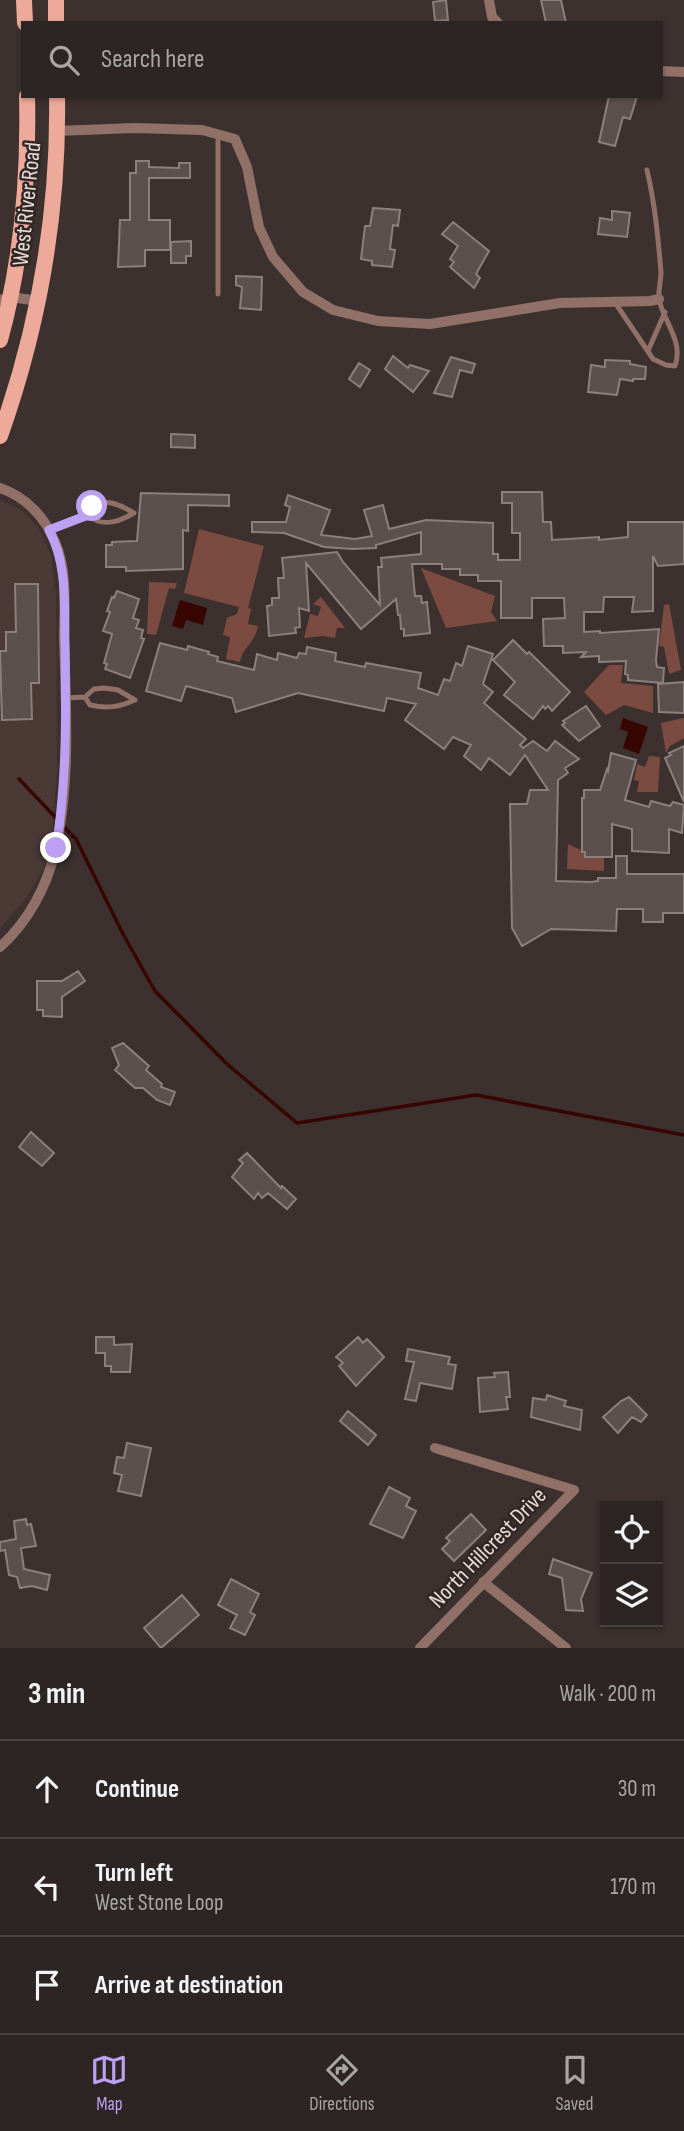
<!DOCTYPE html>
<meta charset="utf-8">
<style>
:root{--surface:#2d2523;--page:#393130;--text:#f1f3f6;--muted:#a7a5a6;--line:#484241;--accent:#bca0f2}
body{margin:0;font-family:"Sofia Sans Condensed",sans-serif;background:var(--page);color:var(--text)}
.controls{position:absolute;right:21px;bottom:21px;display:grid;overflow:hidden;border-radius:0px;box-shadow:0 2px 5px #0004}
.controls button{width:63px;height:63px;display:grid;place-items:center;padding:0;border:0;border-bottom:2px solid var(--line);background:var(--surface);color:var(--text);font:35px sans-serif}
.stop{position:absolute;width:21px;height:21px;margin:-16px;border:5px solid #bca0f2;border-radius:50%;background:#fff}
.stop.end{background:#bca0f2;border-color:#fff;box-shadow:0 2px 7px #0008}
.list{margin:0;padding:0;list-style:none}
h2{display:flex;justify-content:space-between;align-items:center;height:91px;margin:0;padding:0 28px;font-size:30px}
h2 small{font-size:23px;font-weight:400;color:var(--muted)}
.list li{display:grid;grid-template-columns:46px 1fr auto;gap:21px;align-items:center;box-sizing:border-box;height:98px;padding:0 28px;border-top:2px solid var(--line)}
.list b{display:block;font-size:26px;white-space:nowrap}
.list p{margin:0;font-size:23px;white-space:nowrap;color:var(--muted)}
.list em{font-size:23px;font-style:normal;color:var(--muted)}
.icon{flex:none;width:38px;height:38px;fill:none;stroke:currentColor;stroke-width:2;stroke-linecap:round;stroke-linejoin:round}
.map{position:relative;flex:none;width:684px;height:1648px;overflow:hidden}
.search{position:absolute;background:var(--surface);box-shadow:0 2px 5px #0004;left:21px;right:21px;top:21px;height:77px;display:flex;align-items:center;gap:18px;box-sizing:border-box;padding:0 24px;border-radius:0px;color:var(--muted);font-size:26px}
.sheet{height:385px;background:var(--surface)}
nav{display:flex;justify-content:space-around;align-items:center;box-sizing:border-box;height:98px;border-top:2px solid var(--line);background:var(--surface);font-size:19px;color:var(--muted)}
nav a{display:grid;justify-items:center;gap:4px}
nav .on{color:var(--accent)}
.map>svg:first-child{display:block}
.built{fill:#4b3935}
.green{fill:#7b4b41}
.water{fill:#370600}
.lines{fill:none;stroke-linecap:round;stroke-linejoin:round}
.stream{stroke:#370600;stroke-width:3.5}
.building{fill:#5c504d;stroke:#8c7f7c;stroke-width:2}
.lane{stroke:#917068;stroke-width:5}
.street{stroke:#917068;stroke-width:10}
.primary{stroke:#eda999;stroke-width:16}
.route{stroke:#bca0f2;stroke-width:9}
.labels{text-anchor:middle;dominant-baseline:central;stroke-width:5;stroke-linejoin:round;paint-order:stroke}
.street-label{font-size:23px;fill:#e4dddc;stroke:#322725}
</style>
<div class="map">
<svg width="684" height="1648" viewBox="0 0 684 1648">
<rect width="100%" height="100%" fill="#3c312f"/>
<!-- built -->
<path class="built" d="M 0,500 L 20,509 L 39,528 L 51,555 L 56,595 L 57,771 L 52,834 L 47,862 L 27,897 L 0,928 Z"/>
<!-- green -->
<path class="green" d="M 199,529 L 264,546 L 248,608 L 251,609 L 248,624 L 258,626 C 254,645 242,648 240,662 L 226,659 L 230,637 L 223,635 L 227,618 L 237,614 L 239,607 L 184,593 Z
M 421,568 L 495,596 L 491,612 L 497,621 L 446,628 Z
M 149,582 L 177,583 L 175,589 L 169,588 L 156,635 L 147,634 Z
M 321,597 L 345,628 L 337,628 L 335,638 L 323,636 L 304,638 L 310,614 L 318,616 L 321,607 L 313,604 Z
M 669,604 L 681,670 L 669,674 L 664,647 L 659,646 L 664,605 Z
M 609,665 L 623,665 L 621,683 L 653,686 L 653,713 L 624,705 L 606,715 L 584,692 Z
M 684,718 L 684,738 L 670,746 L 666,753 L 661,723 Z
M 649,756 L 660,757 L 658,792 L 637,792 L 639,781 L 634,780 L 637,764 L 645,767 Z
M 568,844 L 585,852 L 585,857 L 604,858 L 604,871 L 567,869 Z"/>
<!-- water -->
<path class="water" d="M 180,600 L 207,608 L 203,625 L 186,620 L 183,629 L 172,626 Z
M 623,718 L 648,727 L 639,754 L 623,748 L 628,732 L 620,729 Z"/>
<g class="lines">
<!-- stream -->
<path class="stream" d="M 19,779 L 57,819
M 62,825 L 76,839 L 123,934 L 155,991 L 227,1064 L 297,1123 L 476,1095 L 684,1135"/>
</g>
<!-- building -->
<path class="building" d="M 446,0 L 448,20 L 435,21 L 433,2 Z
M 541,0 L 561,0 L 566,23 L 546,23 Z
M 609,96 L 637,96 L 630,119 L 623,117 L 615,146 L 599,142 Z
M 136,161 L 149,161 L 149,167 L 179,168 L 179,163 L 190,163 L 190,178 L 149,178 L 149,220 L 170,220 L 170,250 L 145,250 L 145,266 L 118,267 L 120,220 L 130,220 L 130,173 L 136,173 Z
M 373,208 L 400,210 L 398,226 L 393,225 L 390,249 L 395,250 L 392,267 L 372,265 L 372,261 L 361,259 L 365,226 L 370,226 Z
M 612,211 L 630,213 L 627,237 L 598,234 L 600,218 L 612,220 Z
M 453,222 L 489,251 L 476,274 L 480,278 L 474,288 L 450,267 L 454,262 L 450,259 L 458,246 L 442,234 Z
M 191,241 L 191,256 L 186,256 L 186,263 L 171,263 L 171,242 Z
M 236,276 L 262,277 L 261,310 L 240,308 L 242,287 L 236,285 Z
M 393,356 L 408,368 L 410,365 L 429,371 L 413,392 L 385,369 Z
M 451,357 L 475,364 L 472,373 L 460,370 L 452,397 L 434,393 Z
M 605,360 L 630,361 L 630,364 L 646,367 L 645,379 L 633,379 L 633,381 L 620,379 L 617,395 L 588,392 L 591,365 L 605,367 Z
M 359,363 L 370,370 L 360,387 L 349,379 Z
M 171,434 L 195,435 L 195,448 L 171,447 Z
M 502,492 L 542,492 L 543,522 L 551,522 L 552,540 L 599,537 L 599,540 L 628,537 L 628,522 L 684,522 L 684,564 L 658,566 L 653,556 L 653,611 L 632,612 L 634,597 L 604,597 L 603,612 L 584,612 L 584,632 L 600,631 L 600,633 L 659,629 L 656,660 L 657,667 L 664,668 L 663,683 L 628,680 L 628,675 L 625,674 L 626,661 L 599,662 L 599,656 L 581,657 L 586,652 L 563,653 L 563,646 L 544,646 L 543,619 L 565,618 L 564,598 L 532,598 L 532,618 L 501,618 L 501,581 L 478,581 L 478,575 L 460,575 L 460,569 L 442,569 L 442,564 L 412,564 L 415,596 L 421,596 L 422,603 L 427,602 L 430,633 L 404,636 L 404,629 L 401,629 L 400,615 L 398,615 L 396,599 L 361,629 L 306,563 L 309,611 L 299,608 L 300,627 L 295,628 L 296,633 L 269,636 L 267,606 L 272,605 L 272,598 L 279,598 L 278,578 L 284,578 L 282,558 L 337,552 L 343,562 L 380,605 L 378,567 L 382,567 L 381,558 L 421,554 L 421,532 L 376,545 L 376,548 L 352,549 L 324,547 L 284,533 L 252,532 L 252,522 L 286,522 L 290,507 L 285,505 L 288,495 L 330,510 L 321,535 L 355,539 L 372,536 L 364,510 L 383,505 L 389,529 L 426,520 L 493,523 L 493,554 L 498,554 L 498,560 L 520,560 L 520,533 L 512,533 L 512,503 L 502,503 Z
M 141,493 L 229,495 L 229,506 L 188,505 L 188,531 L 183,530 L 183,569 L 126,571 L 126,567 L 106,567 L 106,545 L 112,545 L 112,542 L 137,541 Z
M 15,584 L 38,584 L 39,683 L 31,683 L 32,719 L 2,720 L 0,651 L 6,651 L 6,632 L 16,632 Z
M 117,591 L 139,599 L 133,618 L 139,620 L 136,628 L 143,630 L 141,638 L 144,639 L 130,678 L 105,669 L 107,664 L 104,663 L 112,634 L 103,631 L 110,612 L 107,611 L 112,597 L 114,598 Z
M 513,640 L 527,654 L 529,652 L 570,692 L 552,711 L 548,706 L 545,709 L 543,706 L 533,719 L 504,695 L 515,682 L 493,660 Z
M 160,643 L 187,650 L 188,646 L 209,652 L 208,654 L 218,657 L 217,661 L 254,670 L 257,654 L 277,660 L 278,653 L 297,658 L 299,653 L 306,654 L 307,647 L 336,653 L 335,661 L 365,667 L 366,663 L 421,673 L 418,688 L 438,695 L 444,679 L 450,681 L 456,663 L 462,666 L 468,646 L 493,654 L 483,684 L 493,692 L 484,703 L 526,739 L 520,745 L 523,748 L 533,741 L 547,751 L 555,741 L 579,759 L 565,768 L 568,773 L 558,780 L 556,881 L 591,882 L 598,881 L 598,878 L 616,878 L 616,856 L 627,856 L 627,874 L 684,874 L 684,913 L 663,913 L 663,922 L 643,922 L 643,909 L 617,909 L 616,931 L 551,929 L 522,946 L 512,928 L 510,804 L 527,804 L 530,790 L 548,790 L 525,755 L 510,775 L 489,758 L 481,770 L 464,756 L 471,745 L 453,737 L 444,749 L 405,720 L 416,704 L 387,698 L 384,711 L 298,693 L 236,712 L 232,698 L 186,686 L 181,701 L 146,691 Z
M 684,682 L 684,713 L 659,712 L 658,684 Z
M 586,706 L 600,726 L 579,741 L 562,725 L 565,723 L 563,721 Z
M 684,746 L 684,802 L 665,758 L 671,755 L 669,753 Z
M 611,753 L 636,760 L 625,800 L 649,807 L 651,801 L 670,806 L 673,802 L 684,805 L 682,833 L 669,829 L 669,853 L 632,851 L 632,829 L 612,824 L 612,857 L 585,857 L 585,852 L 582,852 L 582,798 L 584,798 L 584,790 L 600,790 L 607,769 L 608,771 Z
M 78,971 L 85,981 L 62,997 L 62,1017 L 43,1016 L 43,1010 L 37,1010 L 37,981 L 62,981 Z
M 123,1043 L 149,1066 L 146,1070 L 162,1084 L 161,1087 L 175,1092 L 170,1105 L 157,1100 L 143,1088 L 135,1088 L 115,1070 L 119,1065 L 112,1048 Z
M 31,1132 L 54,1153 L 42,1166 L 19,1147 Z
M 247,1153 L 281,1188 L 282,1186 L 296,1199 L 287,1209 L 268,1193 L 262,1198 L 258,1193 L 254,1199 L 232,1177 L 243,1163 L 239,1160 Z
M 96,1337 L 114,1337 L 114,1345 L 132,1344 L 130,1372 L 111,1372 L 111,1366 L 105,1366 L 105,1353 L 96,1353 Z
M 358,1337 L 363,1343 L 367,1339 L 384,1357 L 356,1386 L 339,1366 L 343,1363 L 336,1357 Z
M 408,1349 L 450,1357 L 448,1364 L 456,1365 L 452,1389 L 420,1383 L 416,1401 L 405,1399 L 414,1362 L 406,1361 Z
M 508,1372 L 510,1397 L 506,1397 L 508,1409 L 480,1412 L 478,1378 L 495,1377 L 494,1373 Z
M 547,1395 L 566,1401 L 564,1406 L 582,1410 L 580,1430 L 531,1417 L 533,1398 L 546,1400 Z
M 629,1397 L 647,1415 L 641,1422 L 632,1417 L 618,1433 L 603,1417 L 621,1401 Z
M 348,1411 L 376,1435 L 368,1445 L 340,1421 Z
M 127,1443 L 151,1448 L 141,1496 L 118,1491 L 122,1475 L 114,1473 L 117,1457 L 124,1458 Z
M 389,1487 L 410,1498 L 406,1506 L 416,1511 L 403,1538 L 370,1524 Z
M 471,1514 L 486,1530 L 454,1561 L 442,1549 L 450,1541 L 446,1538 Z
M 26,1519 L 27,1525 L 31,1524 L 36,1546 L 21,1548 L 24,1569 L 50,1575 L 47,1590 L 32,1586 L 20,1588 L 17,1577 L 9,1575 L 5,1550 L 0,1551 L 0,1542 L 16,1539 L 14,1521 Z
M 553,1559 L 592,1573 L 581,1599 L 583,1611 L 566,1610 L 562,1578 L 549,1574 Z
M 231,1579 L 259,1594 L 250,1612 L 255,1615 L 245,1635 L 230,1628 L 237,1615 L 218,1605 Z
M 182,1595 L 199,1615 L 161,1648 L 144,1628 Z"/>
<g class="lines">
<!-- lane -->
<path class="lane" d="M 218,135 L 218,294
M 616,304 L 653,359 L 666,365 L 675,366 C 684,341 663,321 659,299 C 658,291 661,281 661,272 C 658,237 655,204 647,170
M 648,351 L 665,312
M 49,530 L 88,515 L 92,506 C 108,498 120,505 134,513 C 119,522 102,528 88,515
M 85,697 L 90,705 C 107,709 119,707 135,700
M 66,698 L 85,697 L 94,689 L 104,688 L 118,690 L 135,700"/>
<!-- street -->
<path class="street" d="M 489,0 L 492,17 L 498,23
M 661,71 L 684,72
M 58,131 L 134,128 L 202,130 L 235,139 L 247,167 L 259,227 L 273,257 L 303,292 L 333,310 L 378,321 L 430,324 L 560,303 L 650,301 L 659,299
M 0,300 L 10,297 L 39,301
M 0,488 C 26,497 45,517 55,542 C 68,571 64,607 64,638 C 66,706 71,784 55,851 C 47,887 27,923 0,947
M 483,1582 L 566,1648
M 420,1648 L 574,1490 L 435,1448"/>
<!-- primary -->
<path class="primary" d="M 24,0 L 25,23
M 56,23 L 56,0
M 0,340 C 22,260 29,179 27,96
M 0,436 C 39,326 59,213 57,96"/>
</g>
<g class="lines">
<!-- route -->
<path class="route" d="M 56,848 C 67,781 66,713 65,645 C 64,607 68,565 49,530 L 88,515 L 92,506"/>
</g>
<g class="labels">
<!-- street labels -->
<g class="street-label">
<text transform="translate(27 204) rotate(-84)">West River Road</text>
<text transform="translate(488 1548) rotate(-46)">North Hillcrest Drive</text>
</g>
</g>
</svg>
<div class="controls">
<button><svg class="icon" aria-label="locate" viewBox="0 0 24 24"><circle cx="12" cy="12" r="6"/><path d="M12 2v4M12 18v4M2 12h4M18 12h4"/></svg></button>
<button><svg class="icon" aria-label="layers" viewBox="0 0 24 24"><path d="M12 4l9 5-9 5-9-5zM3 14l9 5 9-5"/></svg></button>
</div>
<div class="stop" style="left:92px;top:506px"></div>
<div class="stop end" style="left:56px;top:848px"></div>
<div class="search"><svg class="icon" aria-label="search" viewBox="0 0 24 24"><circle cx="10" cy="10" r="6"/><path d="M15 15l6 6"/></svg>Search here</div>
</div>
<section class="sheet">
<h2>3 min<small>Walk · 200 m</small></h2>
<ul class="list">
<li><svg class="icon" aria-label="ahead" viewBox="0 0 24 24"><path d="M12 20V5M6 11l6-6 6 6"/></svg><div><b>Continue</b></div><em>30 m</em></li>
<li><svg class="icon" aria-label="left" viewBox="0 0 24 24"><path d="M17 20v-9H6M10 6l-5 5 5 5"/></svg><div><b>Turn left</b><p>West Stone Loop</p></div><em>170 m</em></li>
<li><svg class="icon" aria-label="arrive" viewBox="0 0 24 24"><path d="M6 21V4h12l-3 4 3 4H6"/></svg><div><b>Arrive at destination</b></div></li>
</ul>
</section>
<nav>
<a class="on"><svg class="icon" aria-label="map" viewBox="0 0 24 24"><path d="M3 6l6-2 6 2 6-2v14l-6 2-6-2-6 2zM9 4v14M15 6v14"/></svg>Map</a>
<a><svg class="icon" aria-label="directions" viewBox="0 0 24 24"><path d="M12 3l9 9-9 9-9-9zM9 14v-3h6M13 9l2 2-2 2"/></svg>Directions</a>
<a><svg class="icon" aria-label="saved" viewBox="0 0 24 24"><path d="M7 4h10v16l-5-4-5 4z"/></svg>Saved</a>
</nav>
